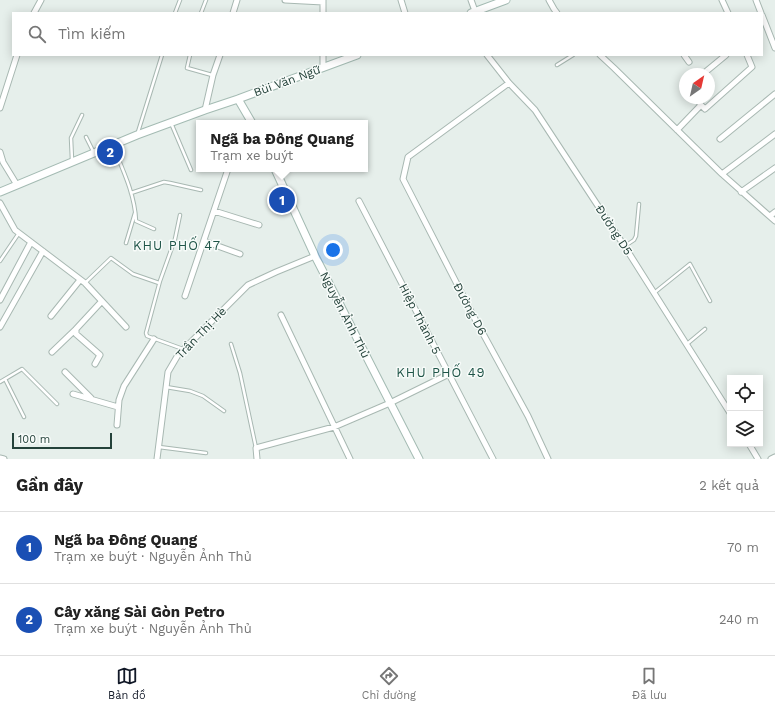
<!DOCTYPE html>
<html lang="vi">
<meta charset="utf-8">
<style>
:root{--surface:#fff;--page:#f6f6f6;--text:#222;--muted:#767676;--line:#e0e0e0;--accent:#111827}
body{margin:0;font-family:"Work Sans",sans-serif;background:var(--page);color:var(--text)}
.controls{position:absolute;right:12px;bottom:12px;display:grid;overflow:hidden;border-radius:0px;box-shadow:0 2px 10px #0003}
.controls button{width:36px;height:36px;display:grid;place-items:center;padding:0;border:0;border-bottom:1px solid var(--line);background:var(--surface);color:var(--text);font:20px sans-serif}
.compass{position:absolute;left:679px;top:68px;width:36px;height:36px;border-radius:50%;background:var(--surface);box-shadow:0 2px 10px #0003;rotate:34deg}
.scale{position:absolute;left:12px;bottom:10px;width:100px;box-sizing:border-box;padding-left:4px;border:2px solid #24423a;border-top:0;font-size:11px;line-height:14px;white-space:nowrap;color:#24423a;-webkit-text-stroke:3px #f7fbf9;paint-order:stroke}
.you{position:absolute;left:333px;top:250px;width:14px;height:14px;margin:-10px;border:3px solid #fff;border-radius:50%;background:#1a73e8;box-shadow:0 0 0 6px #1a73e833}
.badge{display:grid;place-items:center;width:26px;height:26px;border-radius:50%;background:var(--accent);color:#fff;font-size:13px;font-weight:700}
.pin{position:absolute;translate:-50% -50%;border:2px solid #fff;box-shadow:0 1px 4px #0006}
.popup{position:absolute;left:196px;top:120px;width:172px;height:52px;box-sizing:border-box;display:grid;place-content:center;border-radius:0px;background:var(--surface);filter:drop-shadow(0 1px 3px #0005);font-size:13px;white-space:nowrap;color:var(--muted)}
.popup b{font-size:15px;color:var(--text)}
.popup::after{content:'';position:absolute;left:50%;top:100%;margin-left:-8px;border:8px solid transparent;border-top-color:var(--surface)}
.list{margin:0;padding:0;list-style:none}
h2{display:flex;justify-content:space-between;align-items:center;height:52px;margin:0;padding:0 16px;font-size:17px}
h2 small{font-size:13px;font-weight:400;color:var(--muted)}
.list li{display:grid;grid-template-columns:26px 1fr auto;gap:12px;align-items:center;box-sizing:border-box;height:72px;padding:0 16px;border-top:1px solid var(--line)}
.list b{display:block;font-size:15px;white-space:nowrap}
.list p{margin:0;font-size:13px;white-space:nowrap;color:var(--muted)}
.list em{font-size:13px;font-style:normal;color:var(--muted)}
.icon{flex:none;width:22px;height:22px;fill:none;stroke:currentColor;stroke-width:2;stroke-linecap:round;stroke-linejoin:round}
.map{position:relative;flex:none;width:775px;height:459px;overflow:hidden}
.search{position:absolute;background:var(--surface);box-shadow:0 2px 10px #0003;left:12px;right:12px;top:12px;height:44px;display:flex;align-items:center;gap:10px;box-sizing:border-box;padding:0 14px;border-radius:0px;color:var(--muted);font-size:15px}
.sheet{height:196px;background:var(--surface)}
nav{display:flex;justify-content:space-around;align-items:center;box-sizing:border-box;height:56px;border-top:1px solid var(--line);background:var(--surface);font-size:11px;color:var(--muted)}
nav a{display:grid;justify-items:center;gap:2px}
nav .on{color:var(--accent)}
.map>svg:first-child{display:block}
.lines{fill:none;stroke-linecap:round;stroke-linejoin:round}
.service-casing{stroke:#a8b8b2;stroke-width:4.5}
.minor-casing{stroke:#a8b8b2;stroke-width:7}
.secondary-casing{stroke:#a4bbb3;stroke-width:9}
.service{stroke:#fff;stroke-width:2.5}
.minor{stroke:#fff;stroke-width:5}
.secondary{stroke:#fff;stroke-width:7}
.labels{text-anchor:middle;dominant-baseline:central;stroke-width:3;stroke-linejoin:round;paint-order:stroke}
.street-label{font-size:12px;fill:#24423a;stroke:#f7fbf9}
.neighbourhood-label{font-size:13px;letter-spacing:1px;fill:#1f5548;stroke:#f7fbf9}
</style>
<div class="map">
<svg width="775" height="459" viewBox="0 0 775 459">
<rect width="100%" height="100%" fill="#e6efeb"/>
<g class="lines">
<defs>
<path id="service" d="M 175,13 L 180,0
M 201,13 L 206,0
M 190,55 L 187,68 L 212,75
M 557,65 L 573,55
M 171,123 L 191,170
M 138,132 L 162,55
M 86,137 L 94,153
M 113,146 C 123,170 135,195 136,221 L 154,229
M 72,160 L 71,138 L 82,115
M 131,193 L 164,182 L 170,183 L 201,190
M 180,215 L 175,239 L 160,281 L 146,333 L 147,336 L 183,349
M 126,243 L 135,213
M 625,246 L 634,240 L 636,236 L 639,204
M 0,261 L 19,233
M 85,283 L 111,258 L 133,274 L 159,283
M 654,293 L 690,264 L 710,301
M 231,344 L 240,373 L 256,448
M 687,344 L 705,329
M 5,379 L 24,417
M 0,382 L 22,369 L 57,404
M 166,387 L 190,391 L 203,396 L 224,411
M 159,447 L 206,453"/>
<path id="minor" d="M 285,0 L 323,2
M 401,0 L 405,13
M 471,0 L 475,11
M 549,0 L 554,9 L 557,13
M 722,0 L 728,13
M 756,0 L 761,13
M 34,13 L 41,0
M 233,13 L 237,0
M 323,13 L 323,0
M 762,15 L 775,48
M 487,55 L 509,83 L 535,110 L 625,247 L 730,413
M 600,55 L 614,68 L 722,174 L 775,221
M 684,55 L 689,62
M 323,68 L 323,55
M 703,74 L 726,55
M 509,83 L 408,157 L 403,179 L 475,319 L 528,416 L 548,459
M 696,98 L 701,105
M 0,108 L 17,55
M 205,110 L 213,75 L 220,55
M 677,130 L 701,105 L 705,109 L 752,67 L 747,55
M 720,139 L 775,94
M 0,152 L 3,162 L 17,185
M 722,174 L 775,134
M 741,192 L 775,168
M 359,201 L 493,459
M 0,203 L 15,230 L 85,283 L 126,327
M 214,211 L 259,225
M 770,216 L 775,212
M 204,241 L 240,254
M 185,296 L 228,169
M 0,300 L 31,242
M 281,315 L 350,459
M 51,316 L 80,280
M 0,327 L 43,251
M 52,352 L 76,329
M 95,364 L 100,355 L 76,334 L 76,329 L 102,301
M 65,372 L 91,398
M 73,394 L 118,407
M 117,425 L 119,400 L 124,386 L 154,339
M 749,444 L 758,459
M 0,458 L 4,459
M 157,459 L 168,372 L 178,355 L 248,285 L 276,272 L 315,256
M 257,459 L 256,448 L 334,427 L 390,403 L 449,374
M 771,459 L 775,457"/>
<path id="secondary" d="M 471,13 L 506,0
M 238,99 L 252,123
M 275,169 L 315,256 L 419,459
M 0,192 L 137,135 L 205,110 L 238,99 L 357,55"/>
</defs>
<!-- service casing -->
<use href="#service" class="service-casing"/>
<!-- minor casing -->
<use href="#minor" class="minor-casing"/>
<!-- secondary casing -->
<use href="#secondary" class="secondary-casing"/>
<!-- service -->
<use href="#service" class="service"/>
<!-- minor -->
<use href="#minor" class="minor"/>
<!-- secondary -->
<use href="#secondary" class="secondary"/>
</g>
<g class="labels">
<!-- street labels -->
<g class="street-label">
<text transform="translate(287 81) rotate(-20)">Bùi Văn Ngữ</text>
<text transform="translate(614 230) rotate(57)">Đường D5</text>
<text transform="translate(470 309) rotate(62)">Đường D6</text>
<text transform="translate(345 315) rotate(63)">Nguyễn Ảnh Thủ</text>
<text transform="translate(420 319) rotate(63)">Hiệp Thành 5</text>
<text transform="translate(201 333) rotate(-46)">Trần Thị Hè</text>
</g>
<!-- neighbourhood labels -->
<g class="neighbourhood-label">
<text x="177" y="245">KHU PHỐ 47</text>
<text x="441" y="372">KHU PHỐ 49</text>
</g>
</g>
</svg>
<div class="controls">
<button><svg class="icon" aria-label="locate" viewBox="0 0 24 24"><circle cx="12" cy="12" r="6"/><path d="M12 2v4M12 18v4M2 12h4M18 12h4"/></svg></button>
<button><svg class="icon" aria-label="layers" viewBox="0 0 24 24"><path d="M12 4l9 5-9 5-9-5zM3 14l9 5 9-5"/></svg></button>
</div>
<svg class="compass" viewBox="-18 -18 36 36"><path d="M0-13l5 13h-10z" fill="#e53935"/><path d="M0 13l5-13h-10z" fill="#767676"/></svg>
<div class="scale">100 m</div>
<div class="you"></div>
<div class="pin badge" style="left:282px;top:200px;background:#1a4fb4">1</div>
<div class="popup"><b>Ngã ba Đông Quang</b>Trạm xe buýt</div>
<div class="pin badge" style="left:110px;top:152px;background:#1a4fb4">2</div>
<div class="search"><svg class="icon" aria-label="search" viewBox="0 0 24 24"><circle cx="10" cy="10" r="6"/><path d="M15 15l6 6"/></svg>Tìm kiếm</div>
</div>
<section class="sheet">
<h2>Gần đây<small>2 kết quả</small></h2>
<ul class="list">
<li><span class="badge" style="background:#1a4fb4">1</span><div><b>Ngã ba Đông Quang</b><p>Trạm xe buýt · Nguyễn Ảnh Thủ</p></div><em>70 m</em></li>
<li><span class="badge" style="background:#1a4fb4">2</span><div><b>Cây xăng Sài Gòn Petro</b><p>Trạm xe buýt · Nguyễn Ảnh Thủ</p></div><em>240 m</em></li>
</ul>
</section>
<nav>
<a class="on"><svg class="icon" aria-label="map" viewBox="0 0 24 24"><path d="M3 6l6-2 6 2 6-2v14l-6 2-6-2-6 2zM9 4v14M15 6v14"/></svg>Bản đồ</a>
<a><svg class="icon" aria-label="directions" viewBox="0 0 24 24"><path d="M12 3l9 9-9 9-9-9zM9 14v-3h6M13 9l2 2-2 2"/></svg>Chỉ đường</a>
<a><svg class="icon" aria-label="saved" viewBox="0 0 24 24"><path d="M7 4h10v16l-5-4-5 4z"/></svg>Đã lưu</a>
</nav>
